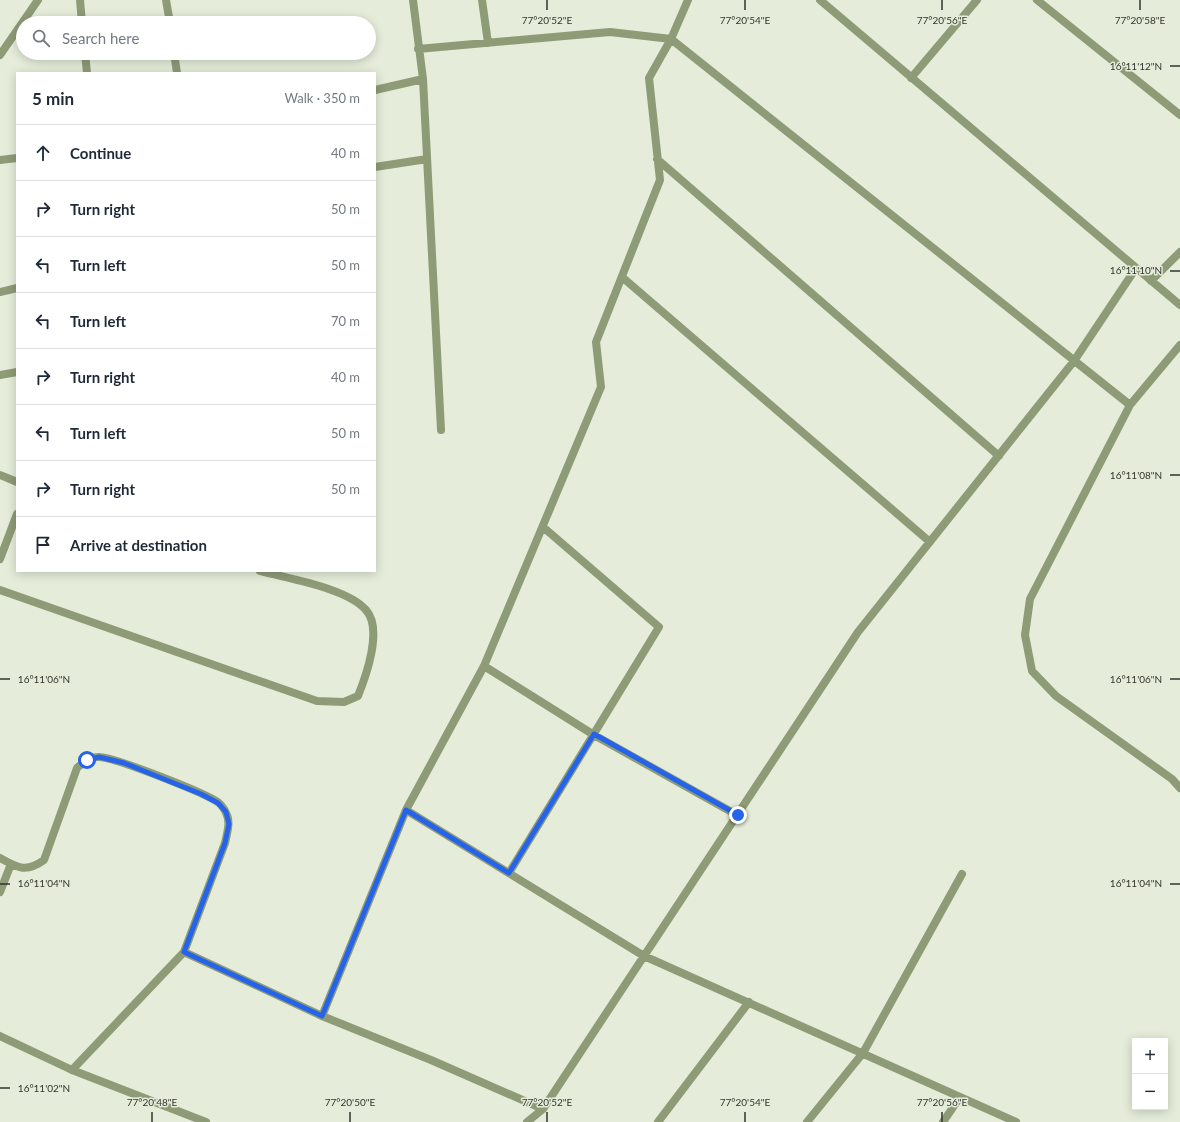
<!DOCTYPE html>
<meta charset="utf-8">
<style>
:root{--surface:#fff;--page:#f2f2f3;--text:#1f2937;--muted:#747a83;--line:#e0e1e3}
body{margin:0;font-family:Lato,sans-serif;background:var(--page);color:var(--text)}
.controls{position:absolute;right:12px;bottom:12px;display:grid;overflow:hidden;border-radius:0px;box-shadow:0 2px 10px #0003}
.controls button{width:36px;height:36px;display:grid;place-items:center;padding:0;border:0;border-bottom:1px solid var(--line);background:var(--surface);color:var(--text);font:20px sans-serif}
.stop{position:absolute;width:12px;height:12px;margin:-9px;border:3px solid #2563eb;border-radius:50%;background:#fff}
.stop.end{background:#2563eb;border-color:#fff;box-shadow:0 1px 4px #0008}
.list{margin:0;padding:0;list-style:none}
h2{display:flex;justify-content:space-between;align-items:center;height:52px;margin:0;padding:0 16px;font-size:17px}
h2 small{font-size:13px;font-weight:400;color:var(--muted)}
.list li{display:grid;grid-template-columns:26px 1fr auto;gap:12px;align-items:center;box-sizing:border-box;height:56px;padding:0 16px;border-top:1px solid var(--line)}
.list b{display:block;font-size:15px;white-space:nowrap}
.list em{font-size:13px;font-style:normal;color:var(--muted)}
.icon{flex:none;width:22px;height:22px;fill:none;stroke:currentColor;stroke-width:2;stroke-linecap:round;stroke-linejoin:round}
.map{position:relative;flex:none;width:1180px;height:1122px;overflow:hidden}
.search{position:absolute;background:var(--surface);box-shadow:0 2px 10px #0003;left:16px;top:16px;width:360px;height:44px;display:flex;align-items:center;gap:10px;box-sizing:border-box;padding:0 14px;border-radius:22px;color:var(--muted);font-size:15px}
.panel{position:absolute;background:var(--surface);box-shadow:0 2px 10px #0003;left:16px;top:72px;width:360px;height:500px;border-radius:0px}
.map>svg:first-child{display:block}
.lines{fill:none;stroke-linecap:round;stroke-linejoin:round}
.minor{stroke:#8e9b77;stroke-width:8}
.route{stroke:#2563eb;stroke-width:5}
.ticks{fill:none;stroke:#32352e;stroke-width:1.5}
.ticks-label{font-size:10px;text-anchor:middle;fill:#32352e;stroke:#e5ecd9;stroke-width:3;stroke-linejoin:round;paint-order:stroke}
</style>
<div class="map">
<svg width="1180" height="1122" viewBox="0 0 1180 1122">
<rect width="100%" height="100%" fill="#e5ecd9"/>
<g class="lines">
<!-- minor -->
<path class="minor" d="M 80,0 L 82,23
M 166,0 L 170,23
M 482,0 L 488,43
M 688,0 L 671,39 L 649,78 L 660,180 L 596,342 L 601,387 L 484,666 L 406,810 L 322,1016 L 431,1060 L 543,1109 L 858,632 L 1074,361 L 1136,268
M 820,0 L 1180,305
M 1037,0 L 1180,115
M 418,49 L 610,32 L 671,39 L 1130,405
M 85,53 L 87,73
M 174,53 L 177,73
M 0,55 L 38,0
M 911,78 L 977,0
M 423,79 L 441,430
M 375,90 L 423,79 L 413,0
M 657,159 L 999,456
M 0,160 L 17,158
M 375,167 L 427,159
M 622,277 L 930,542
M 1151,281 L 1180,252
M 0,292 L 17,288
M 1180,345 L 1130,405 L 1030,599 L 1025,635 L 1032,671 L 1056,696 L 1172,779 L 1180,788
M 0,375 L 17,372
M 0,475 L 17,482
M 0,559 L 17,514
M 0,590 L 317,701 L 344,702 L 358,696 C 366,676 383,629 366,610 C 347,588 289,579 260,571
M 484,666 L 594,735 L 737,815
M 406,810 L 644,956 L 1016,1122
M 0,858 C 18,868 26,873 44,860 L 77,768 C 84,762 89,757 98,757 C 112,756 208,794 219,803 C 221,805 225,810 226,813 C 231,822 227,833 225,843 L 184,952
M 509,873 L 659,627 L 543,527
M 0,892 L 11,864
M 0,1036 L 72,1070 L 206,1122
M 72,1070 L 184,952 L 322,1016
M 527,1122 L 543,1109
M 658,1122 L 749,1002
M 807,1122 L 863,1053 L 962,874
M 943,1122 L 960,1097"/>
</g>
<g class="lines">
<!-- route -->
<path class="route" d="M 87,760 L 99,757 L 124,763 L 201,794 L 218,803 L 226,812 L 229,824 L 225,843 L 184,952 L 322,1016 L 406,810 L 509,873 L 594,734 L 738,815"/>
</g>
<!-- ticks -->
<path class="ticks" d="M 547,0 L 547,10M 745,0 L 745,10M 942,0 L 942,10M 1140,0 L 1140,10M 1170,66 L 1180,66M 1170,271 L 1180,271M 1170,475 L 1180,475M 0,679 L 10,679M 1170,679 L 1180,679M 0,884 L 10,884M 1170,884 L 1180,884M 0,1088 L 10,1088M 152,1112 L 152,1122M 350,1112 L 350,1122M 547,1112 L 547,1122M 745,1112 L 745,1122M 942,1112 L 942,1122"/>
<g class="ticks-label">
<text x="547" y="24">77°20'52"E</text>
<text x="745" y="24">77°20'54"E</text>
<text x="942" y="24">77°20'56"E</text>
<text x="1140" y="24">77°20'58"E</text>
<text x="1136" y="70">16°11'12"N</text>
<text x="1136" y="274">16°11'10"N</text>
<text x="1136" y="479">16°11'08"N</text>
<text x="44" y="683">16°11'06"N</text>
<text x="1136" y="683">16°11'06"N</text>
<text x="44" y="887">16°11'04"N</text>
<text x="1136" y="887">16°11'04"N</text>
<text x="44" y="1092">16°11'02"N</text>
<text x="152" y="1106">77°20'48"E</text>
<text x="350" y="1106">77°20'50"E</text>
<text x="547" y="1106">77°20'52"E</text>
<text x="745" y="1106">77°20'54"E</text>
<text x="942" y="1106">77°20'56"E</text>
</g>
</svg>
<div class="controls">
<button>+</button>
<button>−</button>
</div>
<div class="stop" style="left:87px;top:760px"></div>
<div class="stop end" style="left:738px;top:815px"></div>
<div class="search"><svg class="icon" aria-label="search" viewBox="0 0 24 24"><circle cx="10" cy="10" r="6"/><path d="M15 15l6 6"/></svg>Search here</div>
<section class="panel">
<h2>5 min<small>Walk · 350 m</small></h2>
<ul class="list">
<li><svg class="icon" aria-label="ahead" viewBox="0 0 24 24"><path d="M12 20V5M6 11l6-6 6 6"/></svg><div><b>Continue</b></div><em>40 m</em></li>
<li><svg class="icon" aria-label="right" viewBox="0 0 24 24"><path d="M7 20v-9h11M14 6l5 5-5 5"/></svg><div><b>Turn right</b></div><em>50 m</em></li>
<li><svg class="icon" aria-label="left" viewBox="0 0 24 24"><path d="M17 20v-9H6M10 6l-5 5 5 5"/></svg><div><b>Turn left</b></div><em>50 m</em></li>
<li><svg class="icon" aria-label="left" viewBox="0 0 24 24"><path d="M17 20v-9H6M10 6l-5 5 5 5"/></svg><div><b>Turn left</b></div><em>70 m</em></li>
<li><svg class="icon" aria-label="right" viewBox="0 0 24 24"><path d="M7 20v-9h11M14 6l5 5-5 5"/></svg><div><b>Turn right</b></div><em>40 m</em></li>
<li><svg class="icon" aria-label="left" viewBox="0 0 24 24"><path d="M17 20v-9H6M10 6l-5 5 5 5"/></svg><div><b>Turn left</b></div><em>50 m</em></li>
<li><svg class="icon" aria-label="right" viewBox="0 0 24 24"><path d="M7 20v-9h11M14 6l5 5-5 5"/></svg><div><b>Turn right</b></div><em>50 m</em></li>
<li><svg class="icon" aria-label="arrive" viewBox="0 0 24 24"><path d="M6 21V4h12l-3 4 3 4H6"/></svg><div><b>Arrive at destination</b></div></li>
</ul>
</section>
</div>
